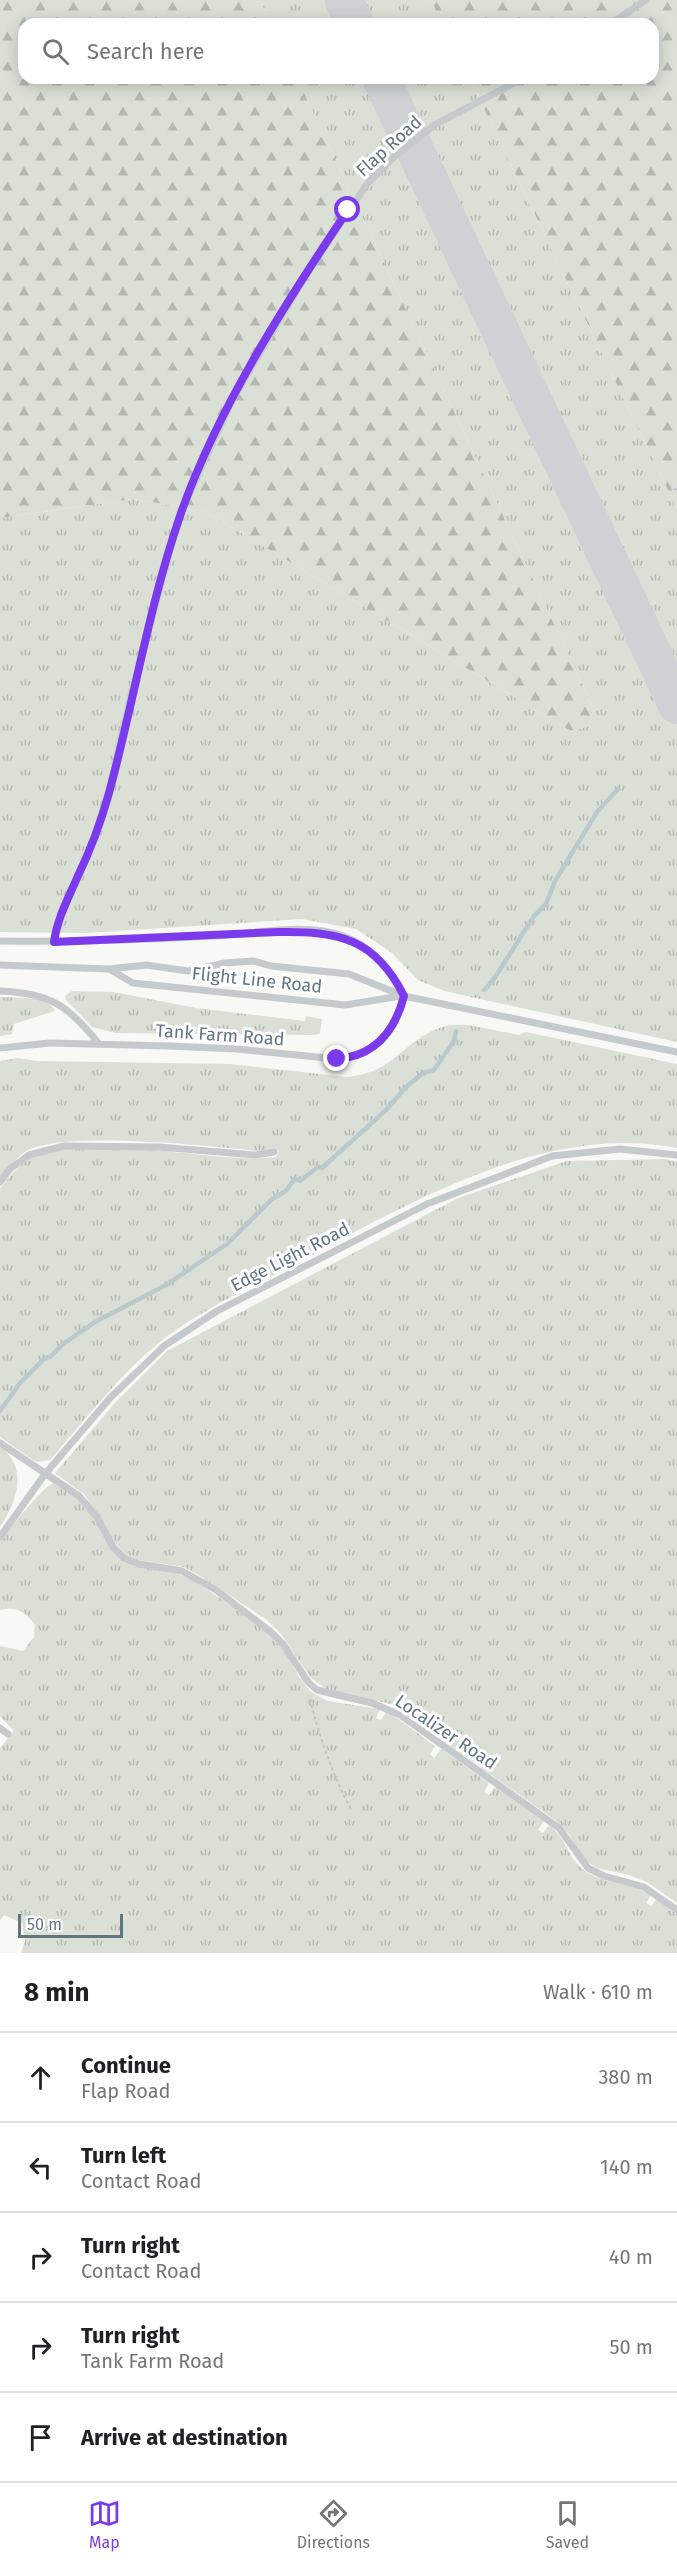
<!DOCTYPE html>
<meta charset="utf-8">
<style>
:root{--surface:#fff;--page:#f6f6f6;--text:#202124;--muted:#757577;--line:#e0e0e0;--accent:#7c3aed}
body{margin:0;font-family:"Fira Sans",sans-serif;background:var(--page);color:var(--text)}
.scale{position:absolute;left:18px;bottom:15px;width:105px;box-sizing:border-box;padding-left:6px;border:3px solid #607783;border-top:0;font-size:16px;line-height:21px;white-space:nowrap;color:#607783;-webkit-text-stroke:4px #fff;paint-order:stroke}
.stop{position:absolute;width:18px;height:18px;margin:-14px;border:4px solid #7c3aed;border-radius:50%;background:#fff}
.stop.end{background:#7c3aed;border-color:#fff;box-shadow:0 2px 6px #0008}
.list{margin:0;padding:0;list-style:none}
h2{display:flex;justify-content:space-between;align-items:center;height:78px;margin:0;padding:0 24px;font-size:26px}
h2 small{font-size:20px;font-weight:400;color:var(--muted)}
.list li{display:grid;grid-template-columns:39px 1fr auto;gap:18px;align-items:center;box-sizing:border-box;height:90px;padding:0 24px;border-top:2px solid var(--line)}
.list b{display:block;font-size:22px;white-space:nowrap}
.list p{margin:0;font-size:20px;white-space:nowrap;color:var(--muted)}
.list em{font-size:20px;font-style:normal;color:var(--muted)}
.icon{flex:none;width:33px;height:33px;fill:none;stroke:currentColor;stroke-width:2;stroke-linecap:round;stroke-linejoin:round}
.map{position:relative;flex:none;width:677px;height:1953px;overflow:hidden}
.search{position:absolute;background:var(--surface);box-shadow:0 3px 15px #0003;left:18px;right:18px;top:18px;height:66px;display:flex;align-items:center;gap:15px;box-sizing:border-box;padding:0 21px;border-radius:18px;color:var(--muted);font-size:22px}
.sheet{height:528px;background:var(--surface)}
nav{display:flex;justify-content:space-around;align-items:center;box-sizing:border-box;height:84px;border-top:2px solid var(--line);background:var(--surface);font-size:16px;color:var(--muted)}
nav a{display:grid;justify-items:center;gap:3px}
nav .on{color:var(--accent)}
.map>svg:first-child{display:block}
.grass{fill:url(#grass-tufts)}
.forest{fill:url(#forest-firs)}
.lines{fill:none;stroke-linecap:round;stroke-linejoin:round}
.stream{stroke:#bac9cc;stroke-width:4.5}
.taxiway{stroke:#ced2d4;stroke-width:38}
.path{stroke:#c0c3c5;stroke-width:2;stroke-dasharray:3 3;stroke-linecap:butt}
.lane{stroke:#c5cacd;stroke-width:7}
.route{stroke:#7c3aed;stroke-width:8}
.labels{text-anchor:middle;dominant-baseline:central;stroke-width:6;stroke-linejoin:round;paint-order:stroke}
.street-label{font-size:18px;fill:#607783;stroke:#fff}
</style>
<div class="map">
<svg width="677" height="1953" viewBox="0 0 677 1953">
<defs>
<pattern id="grass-tufts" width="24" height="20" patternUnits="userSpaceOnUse" patternTransform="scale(1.5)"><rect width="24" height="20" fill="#dae0d5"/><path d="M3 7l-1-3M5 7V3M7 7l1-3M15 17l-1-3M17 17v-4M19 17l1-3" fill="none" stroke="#b4bab2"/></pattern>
<pattern id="forest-firs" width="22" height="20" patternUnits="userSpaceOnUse" patternTransform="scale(1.5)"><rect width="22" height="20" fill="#dae0d5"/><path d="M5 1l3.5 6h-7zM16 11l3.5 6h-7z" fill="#b4bab2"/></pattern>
</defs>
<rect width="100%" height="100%" fill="#f8f8f5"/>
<!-- grass -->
<path class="grass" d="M 260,0 L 431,0 L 443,24 L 271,24 Z
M 297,78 L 469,78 L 677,509 L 677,1042 L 444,991 L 418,980 L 392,953 L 356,929 L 302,919 L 86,933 L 0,932 L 0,518 L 133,499 L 205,511 L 571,731 L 588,726 L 594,709 Z
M 72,991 L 113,992 L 196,1008 L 305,1021 L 306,1016 L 322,1019 L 320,1033 L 315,1035 L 115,1033 L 92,1027 L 66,1000 L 65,996 Z
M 0,997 C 15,998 48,995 55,1011 L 14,1024 L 12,1034 L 0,1036 Z
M 450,1025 L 469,1025 L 519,1035 L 526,1032 L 677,1064 L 677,1148 C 544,1122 408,1204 295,1264 C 251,1287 204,1308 165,1338 C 121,1372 87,1418 50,1460 L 36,1462 L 0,1437 L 0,1189 C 8,1178 18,1166 29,1159 C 84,1128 211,1165 276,1157 L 279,1151 L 274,1148 L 259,1151 C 212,1146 63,1130 26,1151 C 16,1158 8,1168 0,1177 L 0,1061 L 18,1058 L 36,1061 L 229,1064 L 347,1077 C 398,1073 404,1035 450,1025 Z
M 666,1159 L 677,1162 L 677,1903 L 647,1882 L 629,1875 L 597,1868 L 586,1861 L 578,1851 L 569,1834 L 555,1820 L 391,1704 L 327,1690 L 311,1678 L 281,1634 L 267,1620 L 200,1576 L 184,1567 L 138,1560 L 126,1555 L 115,1543 L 85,1495 L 55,1473 L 115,1403 L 167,1351 L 458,1198 L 567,1161 Z
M 0,1447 C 29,1467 17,1502 0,1527 Z
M 53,1483 L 81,1501 L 93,1513 L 122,1560 L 137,1567 L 173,1572 L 191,1579 L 265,1628 L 286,1653 L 299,1677 L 311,1692 L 328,1701 L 380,1709 L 376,1718 L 381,1720 L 387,1711 L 435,1746 L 430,1754 L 434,1758 L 441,1749 L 489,1783 L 484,1792 L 489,1795 L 495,1787 L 544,1821 L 538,1830 L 543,1833 L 549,1825 C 565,1837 567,1854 580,1867 C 599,1885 629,1881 651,1895 L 646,1903 L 651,1906 L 657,1899 L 677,1913 L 677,1953 L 21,1953 L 25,1941 L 22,1923 L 4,1915 L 0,1921 L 0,1748 L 14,1731 L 0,1716 L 0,1646 L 23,1651 L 34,1637 L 35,1625 C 25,1611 17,1606 0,1610 L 0,1539 C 12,1527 42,1488 53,1483 Z"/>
<!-- forest -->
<path class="forest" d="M 0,0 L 260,0 L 271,24 L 24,24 L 24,78 L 297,78 L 594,709 L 588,726 L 571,731 L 205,511 L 133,499 L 0,518 Z
M 431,0 L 677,0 L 677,509 L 469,78 L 653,78 L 653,24 L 443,24 Z"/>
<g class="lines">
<!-- stream -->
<path class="stream" d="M 484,990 L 492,982 L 534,916 L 546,904 L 555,881 L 597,812 L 618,789
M 0,1411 L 20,1383 L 45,1358 L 50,1357 L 63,1344 L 95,1322 L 166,1285 L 227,1244 L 272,1199 L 286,1191 L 295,1178 L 300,1181 L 318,1167 L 322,1168 L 386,1110 L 406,1087 L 423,1073 L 434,1070 L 454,1041 L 456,1031"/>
<!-- taxiway -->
<path class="taxiway" d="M 344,0 L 355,24
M 381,78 L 677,705"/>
<!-- path -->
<path class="path" d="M 668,490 L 677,489
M 310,1699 C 319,1737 333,1776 352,1811"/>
<!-- lane -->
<path class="lane" d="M 610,24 L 646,0
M 0,941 C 72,942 144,940 215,936 C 255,934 305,922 343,936 C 371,946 391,970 404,996
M 54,942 L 61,913 L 93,842 L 109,791 L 132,691 L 179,517 L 232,400 L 311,267 L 368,183 L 395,156 L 436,124 L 524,78
M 0,965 L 109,969 L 146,965 L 188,971 L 225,963 L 254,961 L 271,966 L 349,974 L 404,996 L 677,1052
M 109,969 L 133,983 L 345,1005 L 401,996
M 0,991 C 50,993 68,1005 99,1044
M 0,1048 L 50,1043 L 168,1046 L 237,1049 L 337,1059 C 375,1055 395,1032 404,996
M 0,1182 L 10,1169 L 29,1155 L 64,1146 L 159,1147 L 255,1155 L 274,1152
M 0,1443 L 79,1496 L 97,1517 L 113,1547 L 124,1558 L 139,1564 L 182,1571 L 216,1590 L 271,1632 L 283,1644 L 308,1682 L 317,1690 L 372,1703 L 400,1715 L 559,1828 L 588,1868 L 604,1876 L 644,1887 L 677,1910
M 0,1537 L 45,1474 L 110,1398 L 164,1346 L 217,1311 L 427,1204 L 552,1156 L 620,1149 L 677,1155
M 0,1728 L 8,1734"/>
</g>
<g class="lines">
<!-- route -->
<path class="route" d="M 337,1059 C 375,1056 395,1031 404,996 C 375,938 338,931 278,932 L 54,942 C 57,919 68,899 77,878 C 90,851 101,822 109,793 C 134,701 149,606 180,516 C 216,411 286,302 348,210"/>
</g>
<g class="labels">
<!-- street labels -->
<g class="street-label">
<text transform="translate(389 146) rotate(-42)">Flap Road</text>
<text transform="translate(257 980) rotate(6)">Flight Line Road</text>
<text transform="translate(220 1035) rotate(4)">Tank Farm Road</text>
<text transform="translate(290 1257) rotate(-27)">Edge Light Road</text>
<text transform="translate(446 1732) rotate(34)">Localizer Road</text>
</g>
</g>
</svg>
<div class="scale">50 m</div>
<div class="stop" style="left:348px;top:210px"></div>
<div class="stop end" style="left:337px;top:1059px"></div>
<div class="search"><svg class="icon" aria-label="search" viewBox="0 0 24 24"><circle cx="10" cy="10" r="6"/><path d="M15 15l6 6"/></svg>Search here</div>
</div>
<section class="sheet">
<h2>8 min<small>Walk · 610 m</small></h2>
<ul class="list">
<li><svg class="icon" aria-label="ahead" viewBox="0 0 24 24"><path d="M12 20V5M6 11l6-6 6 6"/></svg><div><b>Continue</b><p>Flap Road</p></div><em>380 m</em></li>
<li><svg class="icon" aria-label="left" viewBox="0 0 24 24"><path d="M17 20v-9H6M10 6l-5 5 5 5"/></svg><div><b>Turn left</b><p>Contact Road</p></div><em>140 m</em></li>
<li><svg class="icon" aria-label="right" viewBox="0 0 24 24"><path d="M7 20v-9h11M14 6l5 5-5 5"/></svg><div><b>Turn right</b><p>Contact Road</p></div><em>40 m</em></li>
<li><svg class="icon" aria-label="right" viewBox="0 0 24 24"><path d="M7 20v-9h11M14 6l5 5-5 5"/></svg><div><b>Turn right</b><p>Tank Farm Road</p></div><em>50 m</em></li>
<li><svg class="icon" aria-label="arrive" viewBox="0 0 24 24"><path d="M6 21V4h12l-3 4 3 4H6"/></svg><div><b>Arrive at destination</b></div></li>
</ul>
</section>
<nav>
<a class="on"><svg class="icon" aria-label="map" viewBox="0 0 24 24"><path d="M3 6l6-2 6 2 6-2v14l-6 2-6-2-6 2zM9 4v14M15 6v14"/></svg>Map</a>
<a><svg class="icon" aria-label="directions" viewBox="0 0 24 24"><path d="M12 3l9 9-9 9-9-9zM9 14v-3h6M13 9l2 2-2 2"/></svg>Directions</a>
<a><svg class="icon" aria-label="saved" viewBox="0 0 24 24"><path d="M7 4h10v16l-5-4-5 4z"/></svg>Saved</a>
</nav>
